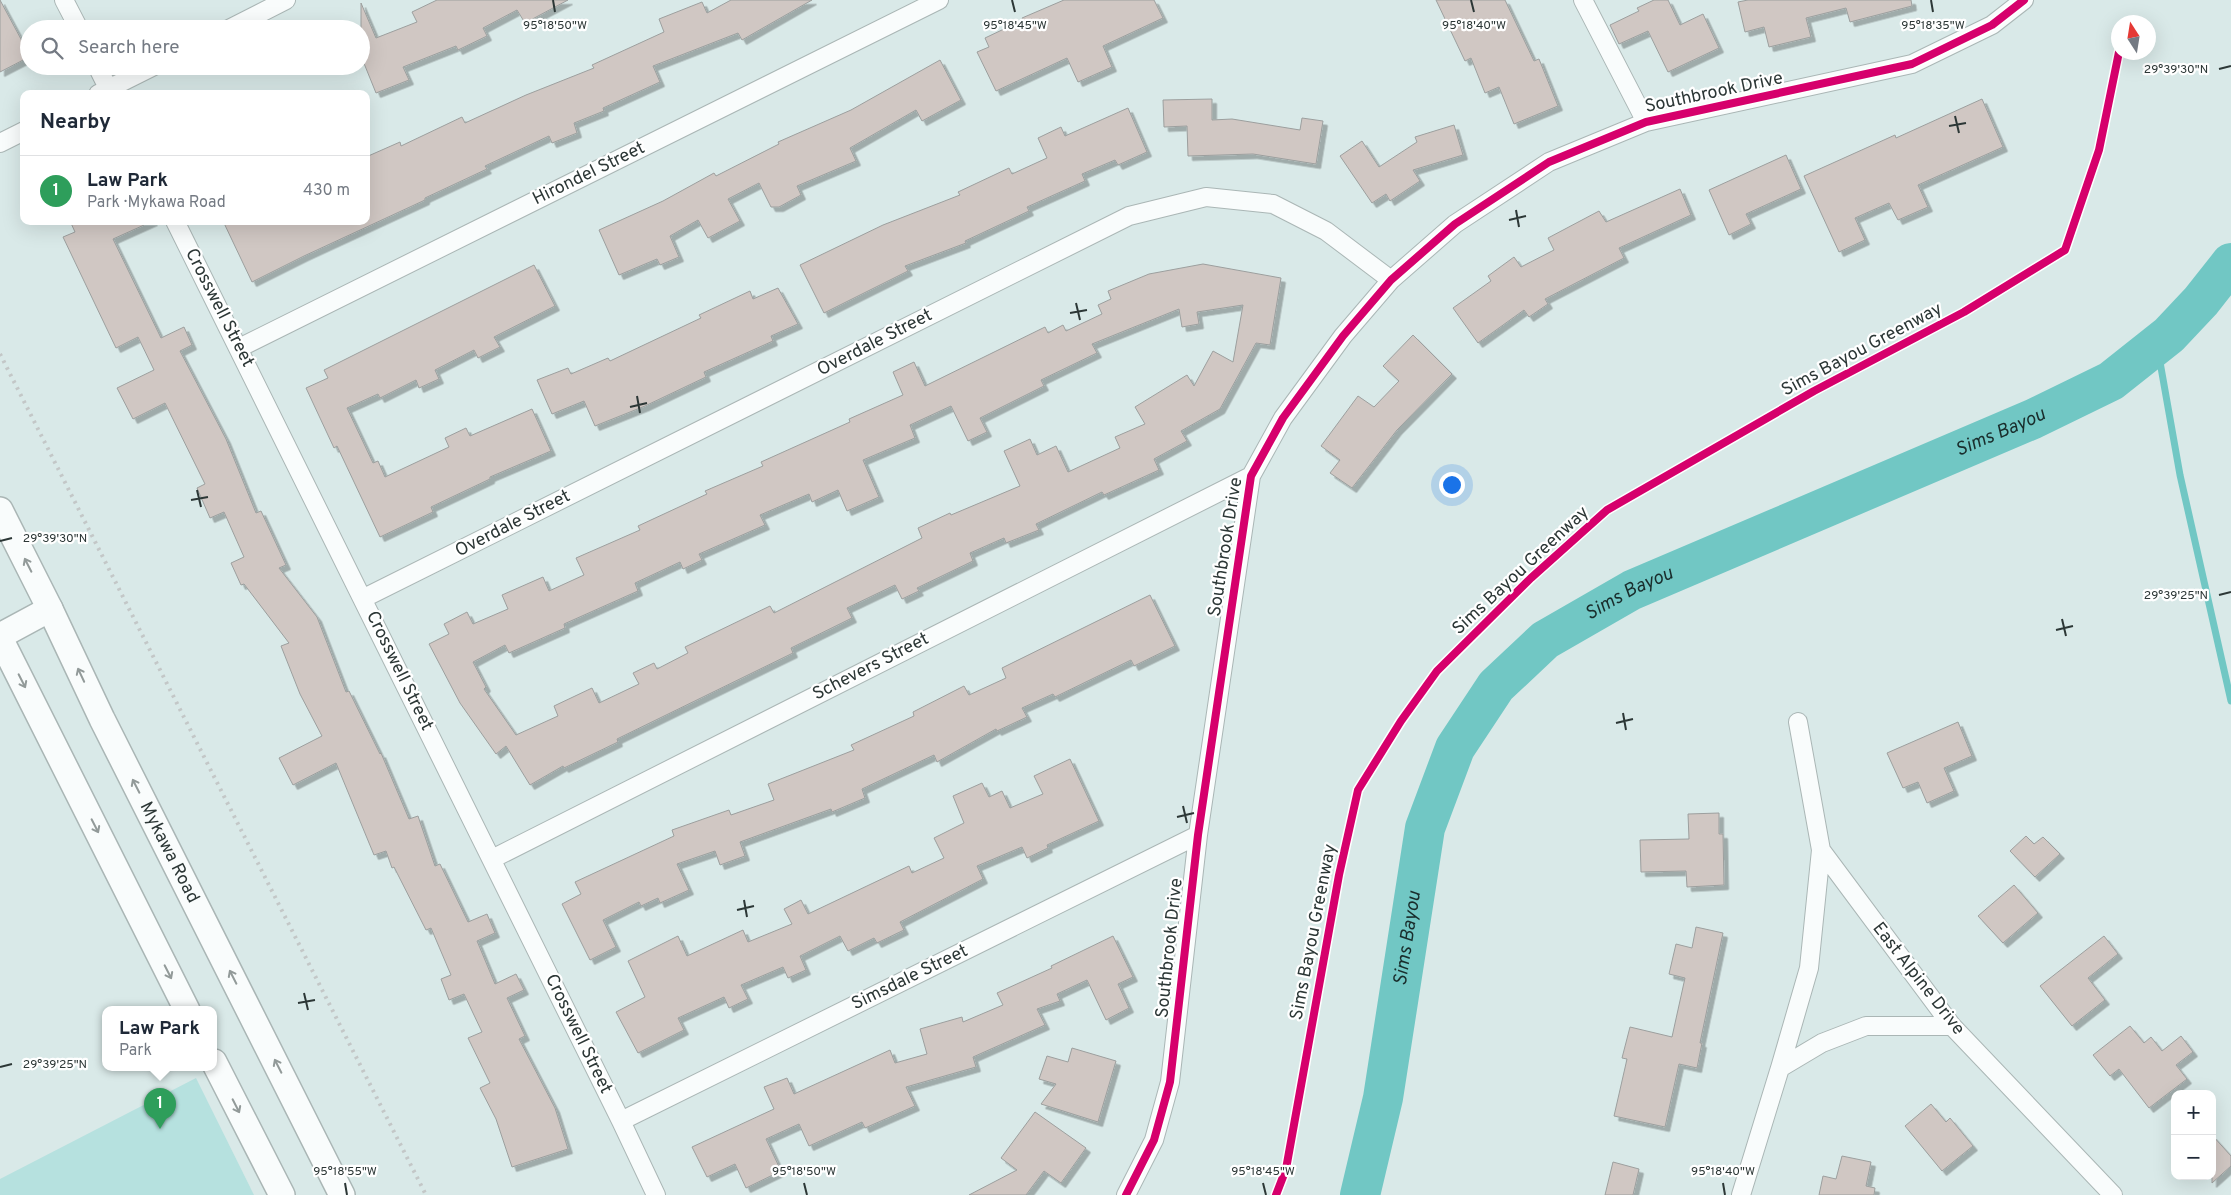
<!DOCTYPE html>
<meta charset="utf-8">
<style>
:root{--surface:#fff;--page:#f2f2f3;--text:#1f2937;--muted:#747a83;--line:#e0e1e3;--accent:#697574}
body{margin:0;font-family:Overpass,sans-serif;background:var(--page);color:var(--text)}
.controls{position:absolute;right:15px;bottom:15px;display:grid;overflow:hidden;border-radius:10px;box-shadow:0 5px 20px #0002}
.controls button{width:45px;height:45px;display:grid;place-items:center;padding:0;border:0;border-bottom:1px solid var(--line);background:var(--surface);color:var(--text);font:25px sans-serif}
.compass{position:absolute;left:2111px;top:15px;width:45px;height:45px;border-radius:50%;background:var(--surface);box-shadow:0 5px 20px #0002;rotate:348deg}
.you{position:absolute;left:1451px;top:484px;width:18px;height:18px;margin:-12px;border:4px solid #fff;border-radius:50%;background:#1a73e8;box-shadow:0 0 0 8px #1a73e833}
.badge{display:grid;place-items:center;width:32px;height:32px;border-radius:50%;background:var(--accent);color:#fff;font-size:16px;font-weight:700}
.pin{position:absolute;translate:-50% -41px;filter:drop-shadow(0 1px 2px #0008)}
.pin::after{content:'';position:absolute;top:26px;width:18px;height:15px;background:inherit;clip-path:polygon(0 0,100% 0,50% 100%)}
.popup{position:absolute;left:102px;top:1006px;width:115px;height:65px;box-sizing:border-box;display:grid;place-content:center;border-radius:10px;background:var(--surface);filter:drop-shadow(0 1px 4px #0005);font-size:16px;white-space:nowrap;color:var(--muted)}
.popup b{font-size:19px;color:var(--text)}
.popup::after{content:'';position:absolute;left:50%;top:100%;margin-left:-10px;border:10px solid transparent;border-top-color:var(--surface)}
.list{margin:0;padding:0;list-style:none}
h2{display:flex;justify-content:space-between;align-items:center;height:65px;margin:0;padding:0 20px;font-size:21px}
h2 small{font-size:16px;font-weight:400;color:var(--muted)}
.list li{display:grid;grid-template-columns:32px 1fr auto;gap:15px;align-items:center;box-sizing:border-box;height:70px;padding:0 20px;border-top:1px solid var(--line)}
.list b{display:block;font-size:19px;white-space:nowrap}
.list p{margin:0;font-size:16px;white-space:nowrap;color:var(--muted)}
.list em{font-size:16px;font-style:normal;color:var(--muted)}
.icon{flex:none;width:28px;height:28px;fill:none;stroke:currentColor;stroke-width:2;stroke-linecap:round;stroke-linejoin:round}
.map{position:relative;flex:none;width:2231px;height:1195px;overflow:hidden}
.search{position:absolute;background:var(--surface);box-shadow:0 5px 20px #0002;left:20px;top:20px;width:350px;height:55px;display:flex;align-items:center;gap:12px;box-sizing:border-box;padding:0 18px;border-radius:28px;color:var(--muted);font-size:19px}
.panel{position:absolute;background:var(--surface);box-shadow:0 5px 20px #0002;left:20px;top:90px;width:350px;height:135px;border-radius:10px}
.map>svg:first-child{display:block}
.green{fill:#b6e1df}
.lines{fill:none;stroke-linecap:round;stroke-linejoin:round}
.stream{stroke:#71c7c4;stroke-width:7}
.river{stroke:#71c7c4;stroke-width:40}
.building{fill:#d0c7c3;stroke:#9c9f9e;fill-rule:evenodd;filter:url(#shadow)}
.minor-casing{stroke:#aab6b5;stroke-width:20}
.secondary-casing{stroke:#aab6b5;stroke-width:28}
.minor{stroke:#f9fcfc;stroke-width:18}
.secondary{stroke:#f9fcfc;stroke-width:25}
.rail{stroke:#c3c7c7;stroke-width:4;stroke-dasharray:2.5 5;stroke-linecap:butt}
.cycleway-casing{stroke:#fff;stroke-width:11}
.cycleway{stroke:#d6006c;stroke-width:8}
.oneway{stroke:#929a99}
.ticks{fill:none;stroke:#2c3736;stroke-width:2}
.labels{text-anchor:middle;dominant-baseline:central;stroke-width:4.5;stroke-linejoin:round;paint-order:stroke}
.street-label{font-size:18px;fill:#2c3736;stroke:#fff}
.water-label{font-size:19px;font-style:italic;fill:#192d2c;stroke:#fff}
.ticks-label{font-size:12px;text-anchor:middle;fill:#2c3736;stroke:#fff;stroke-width:4.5;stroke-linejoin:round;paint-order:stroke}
</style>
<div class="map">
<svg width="2231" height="1195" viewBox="0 0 2231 1195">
<defs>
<filter id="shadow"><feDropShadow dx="4.5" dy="4.5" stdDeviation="0" flood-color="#0004"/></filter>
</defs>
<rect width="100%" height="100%" fill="#d9e9e8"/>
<!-- green -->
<path class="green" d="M 196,1078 L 254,1195 L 0,1195 L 0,1179 Z"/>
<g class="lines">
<!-- stream -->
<path class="stream" d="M 2157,345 L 2180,475 L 2231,701"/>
<!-- river -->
<path class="river" id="s1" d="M 1360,1195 L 1383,1098 L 1425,828 L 1455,748 L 1496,686 L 1545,640 L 1632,590 L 2033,419 L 2111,381 L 2169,335 L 2201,301 L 2231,263"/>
</g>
<!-- building -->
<path class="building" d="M 0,0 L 29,54 L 29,57 L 0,72 Z
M 437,0 L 568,0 L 525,23 L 517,10 L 483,28 L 487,36 L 458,50 L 456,46 L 403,67 L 409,80 L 376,93 L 361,56 L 361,3 L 376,38 L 417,22 L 412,12 Z
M 731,0 L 812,0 L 742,40 L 738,33 L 653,66 L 660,82 L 603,108 L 604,111 L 574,123 L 577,133 L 552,143 L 549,136 L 485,166 L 487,169 L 425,198 L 425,200 L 304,256 L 252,282 L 223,221 L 366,221 L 366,157 L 400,142 L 401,146 L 462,117 L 465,123 L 526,95 L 594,68 L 592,65 L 664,32 L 659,19 L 702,2 L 707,13 Z
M 1064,0 L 1154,0 L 1163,18 L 1103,46 L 1112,67 L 1078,82 L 1067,58 L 996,91 L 977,52 L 989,47 L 985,38 L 1023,20 L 1022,18 Z
M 1436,0 L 1505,0 L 1534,61 L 1539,59 L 1558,106 L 1514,124 L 1499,87 L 1485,93 L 1471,58 L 1465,61 Z
M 1654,0 L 1668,0 L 1680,25 L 1703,14 L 1719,48 L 1668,72 L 1648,31 L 1619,44 L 1610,25 L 1639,11 L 1637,8 Z
M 1748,0 L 1911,0 L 1912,6 L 1850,22 L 1846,8 L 1806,18 L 1811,37 L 1769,47 L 1764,27 L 1745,32 L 1738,2 Z
M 940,60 L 961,100 L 922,121 L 916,110 L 850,148 L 856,161 L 797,186 L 801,195 L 779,207 L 771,207 L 759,183 L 728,199 L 740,221 L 708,238 L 698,220 L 670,236 L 679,257 L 660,265 L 657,259 L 619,275 L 599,230 L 663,201 L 714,173 L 716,176 L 779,144 L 778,142 L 851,110 Z
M 1212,99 L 1212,120 L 1232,119 L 1300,130 L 1302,118 L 1323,121 L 1316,164 L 1253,154 L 1188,156 L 1187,126 L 1164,127 L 1163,100 Z
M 1982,99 L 2003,147 L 1918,185 L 1928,207 L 1898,220 L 1889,203 L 1855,218 L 1865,240 L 1839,252 L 1804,176 L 1895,135 L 1896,138 Z
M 1128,108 L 1147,152 L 1118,165 L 1115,160 L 1082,174 L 1085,181 L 1027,207 L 1029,211 L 965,241 L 966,243 L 905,266 L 908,271 L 824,313 L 800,265 L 883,225 L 960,195 L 958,192 L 1009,168 L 1012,174 L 1047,158 L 1038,138 L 1061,127 L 1065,136 Z
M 1454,125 L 1463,155 L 1413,170 L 1420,181 L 1390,201 L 1386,194 L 1372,203 L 1340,156 L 1362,141 L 1379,167 L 1417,142 L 1415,137 Z
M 1786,155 L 1801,189 L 1746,214 L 1751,224 L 1729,235 L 1709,190 Z
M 1680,189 L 1691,215 L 1619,248 L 1624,258 L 1545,299 L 1548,304 L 1529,317 L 1524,310 L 1478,343 L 1453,308 L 1491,281 L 1488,276 L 1514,257 L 1521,267 L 1554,250 L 1548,238 L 1599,211 L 1606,222 Z
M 70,221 L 153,221 L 113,239 L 161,338 L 184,327 L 192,345 L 180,351 L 226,439 L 256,513 L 261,511 L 286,565 L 279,568 L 317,617 L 346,692 L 349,691 L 380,754 L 381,753 L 409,819 L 418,816 L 435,866 L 440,864 L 468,922 L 487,914 L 495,933 L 477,941 L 495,984 L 516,974 L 524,990 L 507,998 L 525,1036 L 519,1039 L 555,1108 L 568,1149 L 512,1167 L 496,1119 L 480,1088 L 490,1083 L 468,1038 L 482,1032 L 464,994 L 449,1000 L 441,979 L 451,975 L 431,928 L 426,930 L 394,867 L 392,868 L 386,851 L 374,855 L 336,763 L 293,785 L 279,758 L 322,736 L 300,694 L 281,646 L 289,643 L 244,584 L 241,585 L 231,563 L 244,557 L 224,512 L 210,518 L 197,488 L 205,484 L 165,403 L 133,419 L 117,388 L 154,370 L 138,337 L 116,348 L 63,237 L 75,232 Z
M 1203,264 L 1281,278 L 1270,345 L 1256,343 L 1220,409 L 1181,431 L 1187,441 L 1154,459 L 1159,470 L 1104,495 L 1102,492 L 1036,524 L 1039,530 L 1006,543 L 1004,538 L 970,553 L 973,561 L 917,588 L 919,591 L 902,599 L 895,585 L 847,608 L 852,618 L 791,648 L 793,653 L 617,739 L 618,742 L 564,768 L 563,766 L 530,785 L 506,746 L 496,754 L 460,703 L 429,644 L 449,634 L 444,624 L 467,612 L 473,624 L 508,609 L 502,595 L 543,577 L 549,591 L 584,575 L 576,558 L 640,530 L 638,526 L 707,494 L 705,491 L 763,466 L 761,462 L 850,422 L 849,419 L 903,395 L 893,372 L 914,362 L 925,386 L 1045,327 L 1048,333 L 1063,325 L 1066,331 L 1102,314 L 1098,305 L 1111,299 L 1108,291 L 1149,274 ZM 1243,305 L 1233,362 L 1213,351 L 1194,386 L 1187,375 L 1135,407 L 1145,424 L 1115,437 L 1120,448 L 1068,472 L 1056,446 L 1037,455 L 1030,439 L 1004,451 L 1020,486 L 951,515 L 950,513 L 918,528 L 922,538 L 774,613 L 770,606 L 685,647 L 688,653 L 657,669 L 654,663 L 633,673 L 639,684 L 599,703 L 592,688 L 554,706 L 558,716 L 516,735 L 484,689 L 486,687 L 473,662 L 505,645 L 509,653 L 565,628 L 564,624 L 638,591 L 635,583 L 680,562 L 683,569 L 702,560 L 699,554 L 765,525 L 760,515 L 809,494 L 812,502 L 838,490 L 847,511 L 879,497 L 863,460 L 915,438 L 910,425 L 951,406 L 968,441 L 987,432 L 980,418 L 1044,386 L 1041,380 L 1097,353 L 1092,344 L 1179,309 L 1182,327 L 1199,324 L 1197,312 Z
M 534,265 L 555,306 L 494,337 L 500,347 L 478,358 L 474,350 L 435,370 L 439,379 L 419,388 L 416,380 L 380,398 L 378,394 L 347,408 L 373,463 L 378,461 L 385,477 L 449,447 L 445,438 L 466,428 L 470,436 L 532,409 L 551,451 L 490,477 L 490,479 L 431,507 L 433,512 L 380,537 L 337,446 L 334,448 L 306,388 L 328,378 L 324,370 Z
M 778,288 L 798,324 L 771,336 L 773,341 L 704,372 L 706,377 L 645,406 L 595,426 L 584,401 L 552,414 L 537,380 L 568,368 L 571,374 L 608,358 L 610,361 L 701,318 L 699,315 L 750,291 L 753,299 Z
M 1413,335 L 1452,374 L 1397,430 L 1352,488 L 1330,473 L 1340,460 L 1321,446 L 1358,396 L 1374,407 L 1399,381 L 1383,366 Z
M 1150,595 L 1175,646 L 1134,666 L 1131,660 L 1055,697 L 1053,694 L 1022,708 L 1027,717 L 997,731 L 996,729 L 937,762 L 934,755 L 862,789 L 865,798 L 832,812 L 831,809 L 740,842 L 745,856 L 720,865 L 715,851 L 677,864 L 689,890 L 660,903 L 658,898 L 641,906 L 639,902 L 603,920 L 616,947 L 590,960 L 562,904 L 581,894 L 575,882 L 674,836 L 672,830 L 729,810 L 731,815 L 774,800 L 768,784 L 854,750 L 851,745 L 914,716 L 913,712 L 964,686 L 969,695 L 1006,678 L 1002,668 Z
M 1958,722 L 1972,756 L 1944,768 L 1954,791 L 1927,803 L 1918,782 L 1903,788 L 1887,753 Z
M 1070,759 L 1099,821 L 1047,845 L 1048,848 L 1027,858 L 1022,847 L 977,866 L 983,879 L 900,922 L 904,930 L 877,943 L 874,938 L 848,951 L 840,936 L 800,956 L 806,970 L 788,978 L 783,967 L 741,985 L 748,999 L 729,1008 L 724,997 L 678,1018 L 684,1030 L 638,1053 L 616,1012 L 645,997 L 628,961 L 678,936 L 687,956 L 743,930 L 748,942 L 792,924 L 784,909 L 801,900 L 808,914 L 909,866 L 912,873 L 944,858 L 934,838 L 964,823 L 953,796 L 982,783 L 989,797 L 1002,791 L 1010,808 L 1043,794 L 1034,776 Z
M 1719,813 L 1719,834 L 1723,834 L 1724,885 L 1687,887 L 1686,871 L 1641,872 L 1640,840 L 1689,839 L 1688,814 Z
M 2026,836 L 2034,844 L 2043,837 L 2060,854 L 2035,877 L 2010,851 Z
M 2014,885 L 2038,913 L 2003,943 L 1978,916 Z
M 1696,927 L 1723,933 L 1700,1043 L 1702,1043 L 1697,1068 L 1679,1064 L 1665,1127 L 1614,1116 L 1627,1059 L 1622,1058 L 1630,1027 L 1672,1037 L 1685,978 L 1669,974 L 1676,944 L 1692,948 Z
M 1113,936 L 1133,977 L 1118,984 L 1129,1008 L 1106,1020 L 1087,980 L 1057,994 L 1060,1001 L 1037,1009 L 1045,1025 L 973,1057 L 976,1067 L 906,1087 L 915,1106 L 865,1128 L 862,1122 L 809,1146 L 799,1124 L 766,1139 L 781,1171 L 746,1188 L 735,1164 L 707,1177 L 692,1147 L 774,1109 L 764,1087 L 787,1078 L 794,1094 L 890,1050 L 895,1063 L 927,1054 L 920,1029 L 962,1017 L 963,1022 L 1003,1005 L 997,993 L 1052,968 L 1051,966 Z
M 2104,936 L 2118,954 L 2088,978 L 2105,1000 L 2072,1026 L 2040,986 Z
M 2130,1026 L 2144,1043 L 2151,1037 L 2162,1051 L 2181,1036 L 2193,1052 L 2176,1065 L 2187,1079 L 2149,1108 L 2119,1069 L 2110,1076 L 2093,1055 Z
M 1072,1048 L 1116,1061 L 1098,1122 L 1041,1104 L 1056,1084 L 1039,1079 L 1047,1056 L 1068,1062 Z
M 1931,1104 L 1946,1122 L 1950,1118 L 1973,1146 L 1942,1171 L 1905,1126 Z
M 1035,1112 L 1086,1148 L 1061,1183 L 1044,1171 L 1026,1195 L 969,1195 L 1017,1170 L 1001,1158 Z
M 2212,1135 L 2231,1156 L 2231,1166 L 2212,1183 Z
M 1842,1156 L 1871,1162 L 1866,1186 L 1875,1188 L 1874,1195 L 1819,1195 L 1823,1176 L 1836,1179 Z
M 1613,1162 L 1639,1169 L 1633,1195 L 1605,1195 Z"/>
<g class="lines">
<defs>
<path id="minor" d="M 64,0 L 79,29
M 1583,0 L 1646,122
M 229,29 L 286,0
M 97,66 L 111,94
M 98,94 L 154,66
M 0,143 L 24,131
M 175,221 L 621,1121 L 656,1195
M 239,348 L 939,0
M 364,598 L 1129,216 L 1206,197 L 1273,204 L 1326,231 L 1391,280
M 1798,722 L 1821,850 L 1952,1026 L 2113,1195
M 492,859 L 1251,476
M 1780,1068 L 1809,968 L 1821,850
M 621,1121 L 1198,835
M 1126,1195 L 1154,1140 L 1170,1082 L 1198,835 L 1251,476 L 1283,418 L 1343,336 L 1391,280 L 1455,224 L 1549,162 L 1646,122 L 1912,64 L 1992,25 L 2024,0
M 1741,1195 L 1780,1068 L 1822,1043 L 1866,1026 L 1952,1026"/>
<g id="secondary">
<path id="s2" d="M 0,510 L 50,609 L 102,719 L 342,1195"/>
<path d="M 0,636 L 50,609"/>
<path d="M 0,638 L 187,1010"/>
<path d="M 214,1062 L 282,1195"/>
</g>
</defs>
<!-- minor casing -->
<use href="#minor" class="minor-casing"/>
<!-- secondary casing -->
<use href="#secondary" class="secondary-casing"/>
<!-- minor -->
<use href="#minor" class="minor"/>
<!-- secondary -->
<use href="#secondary" class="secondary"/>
<!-- rail -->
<path class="rail" d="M 0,354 L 426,1195"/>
<defs>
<path id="cycleway" d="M 1126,1195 L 1154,1140 L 1170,1082 L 1198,835 L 1251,476 L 1283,418 L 1343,336 L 1391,280 L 1455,224 L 1549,162 L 1646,122 L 1912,64 L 1992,25 L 2024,0
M 1276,1195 L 1286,1169 L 1339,875 L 1358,790 L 1401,721 L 1437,671 L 1531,578 L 1607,510 L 1814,391 L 1964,312 L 2065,250 L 2099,150 L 2119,52"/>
</defs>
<!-- cycleway casing -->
<use href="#cycleway" class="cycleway-casing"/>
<!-- cycleway -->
<use href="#cycleway" class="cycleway"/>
</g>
<!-- one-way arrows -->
<defs><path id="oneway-shaft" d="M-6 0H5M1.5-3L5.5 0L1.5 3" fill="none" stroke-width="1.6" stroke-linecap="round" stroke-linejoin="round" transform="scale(1.25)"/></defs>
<g class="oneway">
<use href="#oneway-shaft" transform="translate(28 565) rotate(-117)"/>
<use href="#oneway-shaft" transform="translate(81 675) rotate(-115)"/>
<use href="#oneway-shaft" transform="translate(22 681) rotate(63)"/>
<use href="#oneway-shaft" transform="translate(136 786) rotate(-117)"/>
<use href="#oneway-shaft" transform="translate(95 826) rotate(63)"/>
<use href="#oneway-shaft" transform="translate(168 972) rotate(63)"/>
<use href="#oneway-shaft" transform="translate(233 977) rotate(-117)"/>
<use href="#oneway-shaft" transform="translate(278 1066) rotate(-117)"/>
<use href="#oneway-shaft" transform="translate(236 1106) rotate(63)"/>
</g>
<!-- ticks -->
<path class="ticks" d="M 553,0 L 555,12M 1012,0 L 1015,12M 1471,0 L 1474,12M 1931,0 L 1933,12M 2219,69 L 2231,66M 1955,116 L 1959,133M 1949,126 L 1966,123M 1516,210 L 1519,227M 1509,220 L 1526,216M 1076,303 L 1080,320M 1070,313 L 1087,310M 637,396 L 640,413M 630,407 L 647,403M 197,490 L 201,507M 191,500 L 208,497M 0,541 L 12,538M 2219,595 L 2231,592M 2062,619 L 2066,636M 2056,630 L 2073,626M 1623,713 L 1626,730M 1616,723 L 1633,719M 1183,806 L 1187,823M 1177,817 L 1194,813M 744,900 L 747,917M 737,910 L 754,906M 304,993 L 308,1010M 298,1003 L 315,1000M 0,1067 L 12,1064M 345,1183 L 347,1195M 804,1183 L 807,1195M 1263,1183 L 1266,1195M 1723,1183 L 1725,1195"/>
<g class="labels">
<!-- street labels -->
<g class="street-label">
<text transform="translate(1714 93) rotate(-12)">Southbrook Drive</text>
<text transform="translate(589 174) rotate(-26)">Hirondel Street</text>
<text transform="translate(219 308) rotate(63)">Crosswell Street</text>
<text transform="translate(875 343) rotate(-27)">Overdale Street</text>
<text transform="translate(1862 350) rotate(-28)">Sims Bayou Greenway</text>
<text transform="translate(513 524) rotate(-27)">Overdale Street</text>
<text transform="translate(1226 547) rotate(-81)">Southbrook Drive</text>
<text transform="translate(1521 571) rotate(-43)">Sims Bayou Greenway</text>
<text transform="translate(871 667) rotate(-27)">Schevers Street</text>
<text transform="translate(399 671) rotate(64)">Crosswell Street</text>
<text stroke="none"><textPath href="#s2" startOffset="382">Mykawa Road</textPath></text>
<text transform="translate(1314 932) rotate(-79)">Sims Bayou Greenway</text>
<text transform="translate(1170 948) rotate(-84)">Southbrook Drive</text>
<text transform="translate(910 978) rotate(-26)">Simsdale Street</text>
<text transform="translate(1918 979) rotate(52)">East Alpine Drive</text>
<text transform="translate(578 1034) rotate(64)">Crosswell Street</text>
</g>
<!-- water labels -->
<g class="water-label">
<text stroke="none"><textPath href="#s1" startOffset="1101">Sims Bayou</textPath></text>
<text stroke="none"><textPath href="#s1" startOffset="696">Sims Bayou</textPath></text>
<text stroke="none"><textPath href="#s1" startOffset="261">Sims Bayou</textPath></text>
</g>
</g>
<g class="ticks-label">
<text x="555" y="29">95°18'50"W</text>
<text x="1015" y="29">95°18'45"W</text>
<text x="1474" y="29">95°18'40"W</text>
<text x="1933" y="29">95°18'35"W</text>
<text x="2176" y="73">29°39'30"N</text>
<text x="55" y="542">29°39'30"N</text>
<text x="2176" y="599">29°39'25"N</text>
<text x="55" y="1068">29°39'25"N</text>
<text x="345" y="1175">95°18'55"W</text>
<text x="804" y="1175">95°18'50"W</text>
<text x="1263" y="1175">95°18'45"W</text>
<text x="1723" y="1175">95°18'40"W</text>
</g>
</svg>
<div class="controls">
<button>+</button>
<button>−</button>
</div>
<svg class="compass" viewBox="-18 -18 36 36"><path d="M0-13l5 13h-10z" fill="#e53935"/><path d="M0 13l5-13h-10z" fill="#747a83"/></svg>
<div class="you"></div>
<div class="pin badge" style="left:160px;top:1129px;background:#2e9e5b">1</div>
<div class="popup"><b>Law Park</b>Park</div>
<div class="search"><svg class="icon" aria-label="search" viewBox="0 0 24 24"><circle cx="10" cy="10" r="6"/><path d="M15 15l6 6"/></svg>Search here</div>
<section class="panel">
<h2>Nearby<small></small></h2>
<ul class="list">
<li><span class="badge" style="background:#2e9e5b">1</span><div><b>Law Park</b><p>Park · Mykawa Road</p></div><em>430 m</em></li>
</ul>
</section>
</div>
